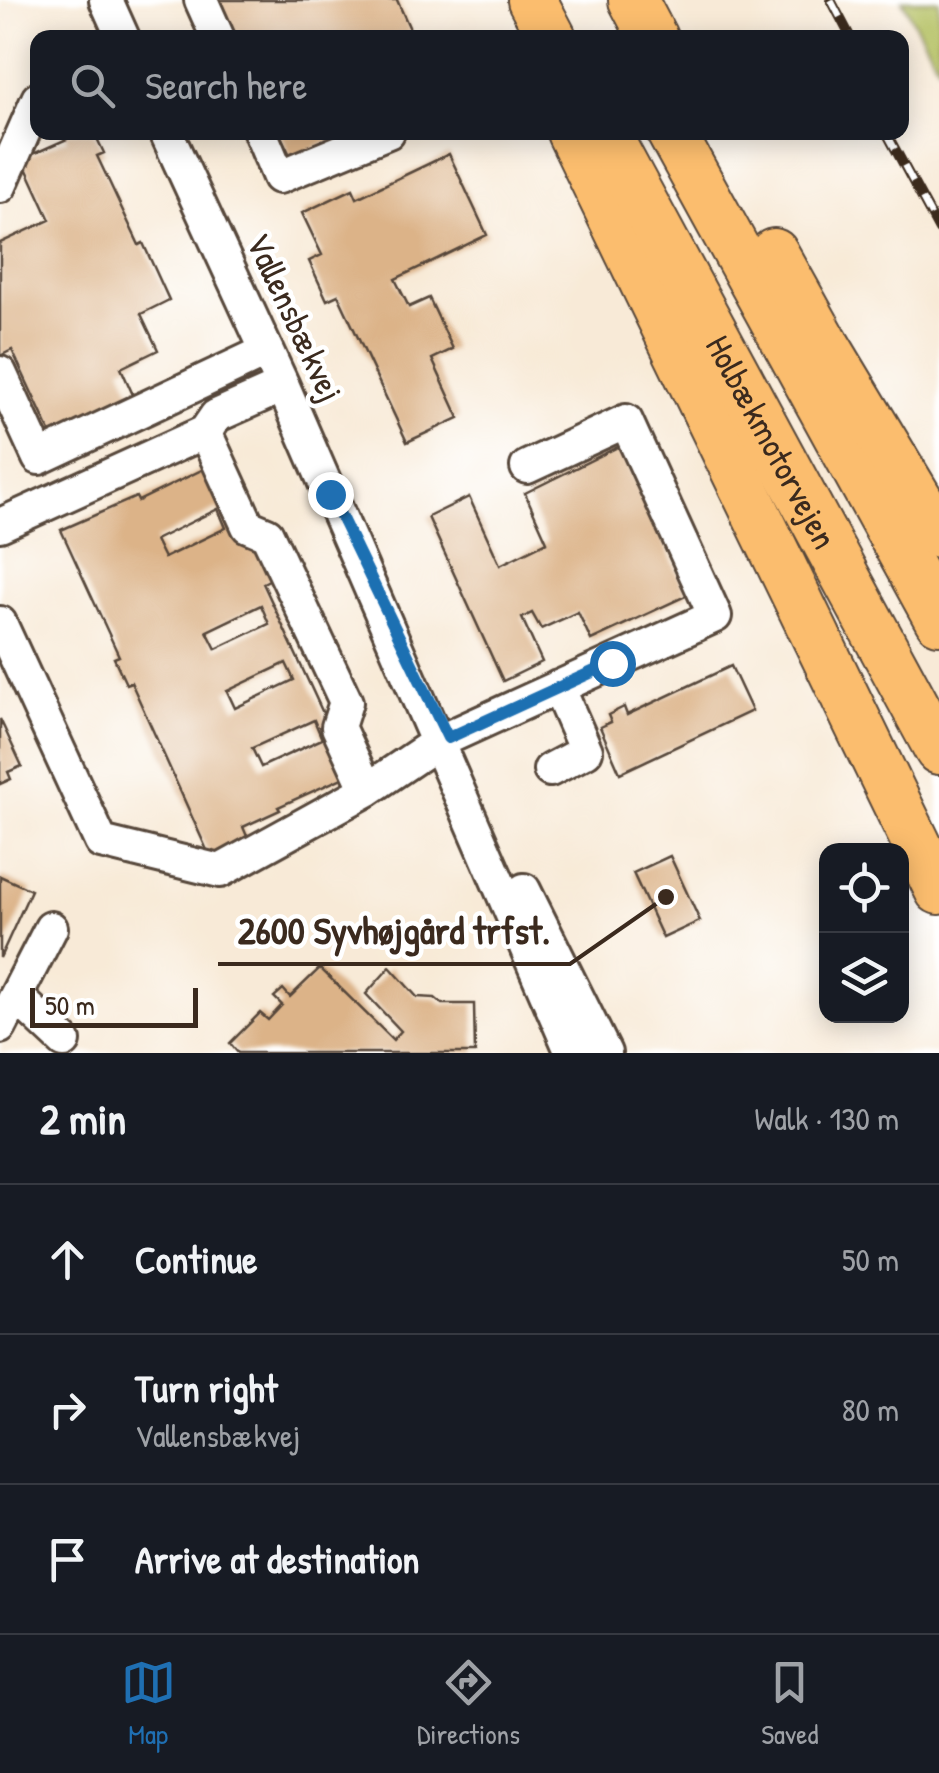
<!DOCTYPE html>
<meta charset="utf-8">
<style>
:root{--surface:#171b24;--page:#20242c;--text:#f1f3f6;--muted:#9ea1a6;--line:#363941;--accent:#1f6fb2}
body{margin:0;font-family:"Patrick Hand",sans-serif;background:var(--page);color:var(--text)}
.controls{position:absolute;right:30px;bottom:30px;display:grid;overflow:hidden;border-radius:20px;box-shadow:0 5px 25px #0003}
.controls button{width:90px;height:90px;display:grid;place-items:center;padding:0;border:0;border-bottom:2px solid var(--line);background:var(--surface);color:var(--text);font:50px sans-serif}
.scale{position:absolute;left:30px;bottom:25px;width:168px;box-sizing:border-box;padding-left:10px;border:5px solid #3b2a1e;border-top:0;font-size:28px;line-height:35px;white-space:nowrap;color:#3b2a1e;-webkit-text-stroke:8px #fff;paint-order:stroke}
.stop{position:absolute;width:30px;height:30px;margin:-22px;border:8px solid #1f6fb2;border-radius:50%;background:#fff}
.stop.end{background:#1f6fb2;border-color:#fff;box-shadow:0 2px 10px #0008}
.list{margin:0;padding:0;list-style:none}
h2{display:flex;justify-content:space-between;align-items:center;height:130px;margin:0;padding:0 40px;font-size:42px}
h2 small{font-size:32px;font-weight:400;color:var(--muted)}
.list li{display:grid;grid-template-columns:65px 1fr auto;gap:30px;align-items:center;box-sizing:border-box;height:150px;padding:0 40px;border-top:2px solid var(--line)}
.list b{display:block;font-size:38px;white-space:nowrap}
.list p{margin:0;font-size:32px;white-space:nowrap;color:var(--muted)}
.list em{font-size:32px;font-style:normal;color:var(--muted)}
.icon{flex:none;width:55px;height:55px;fill:none;stroke:currentColor;stroke-width:2;stroke-linecap:round;stroke-linejoin:round}
.map{position:relative;flex:none;width:939px;height:1053px;overflow:hidden}
.search{position:absolute;background:var(--surface);box-shadow:0 5px 25px #0003;left:30px;right:30px;top:30px;height:110px;display:flex;align-items:center;gap:25px;box-sizing:border-box;padding:0 35px;border-radius:20px;color:var(--muted);font-size:38px}
.sheet{height:580px;background:var(--surface)}
nav{display:flex;justify-content:space-around;align-items:center;box-sizing:border-box;height:140px;border-top:2px solid var(--line);background:var(--surface);font-size:28px;color:var(--muted)}
nav a{display:grid;justify-items:center;gap:5px}
nav .on{color:var(--accent)}
.map>svg:first-child{display:block}
.green{fill:#b3bf61;stroke:#777440;stroke-width:2.5}
.building{fill:#dcb388;fill-rule:evenodd}
.lines{fill:none;stroke-linecap:round;stroke-linejoin:round}
.minor-casing{stroke:#57473a;stroke-width:38}
.highway-casing{stroke:#57473a;stroke-width:52}
.minor{stroke:#fff;stroke-width:32}
.highway{stroke:#fbbd6e;stroke-width:48}
.rail-casing{stroke:#3b2a1e;stroke-width:10}
.rail{stroke:#fff;stroke-width:6;stroke-dasharray:19;stroke-linecap:butt}
.route{stroke:#1f6fb2;stroke-width:12}
.labels{text-anchor:middle;dominant-baseline:central;stroke-width:9;stroke-linejoin:round;paint-order:stroke}
.street-label{font-size:35px;fill:#3b2a1e;stroke:#fff}
.leader{fill:none;stroke:#3b2a1e;stroke-width:4}
.callout-dot{fill:#3b2a1e;stroke:#fff;stroke-width:4}
.callout-label{font-size:38px;text-anchor:middle;font-weight:bold;fill:#3b2a1e;stroke:#fff;stroke-width:9;stroke-linejoin:round;paint-order:stroke}
</style>
<div class="map">
<svg width="939" height="1053" viewBox="0 0 939 1053">
<rect width="100%" height="100%" fill="#fff"/>
<filter id="ink" filterUnits="userSpaceOnUse"><feTurbulence type="fractalNoise" baseFrequency=".01" numOctaves="2"/><feDisplacementMap in="SourceGraphic" scale="20" xChannelSelector="R" yChannelSelector="G"/><feConvolveMatrix kernelMatrix="1 2 1 2 8 2 1 2 1" color-interpolation-filters="sRGB"/></filter>
<filter id="wash" filterUnits="userSpaceOnUse"><feTurbulence type="fractalNoise" baseFrequency=".0048" numOctaves="4" result="noise"/><feDisplacementMap in="SourceGraphic" scale="40" xChannelSelector="R" yChannelSelector="G"/><feGaussianBlur stdDeviation="2.25" result="paint"/><feColorMatrix in="noise" values="0 0 0 0 0 0 0 0 0 0 0 0 0 0 0 0 0 1.4 0 .05"/><feComposite in="paint" operator="in"/></filter>
<g filter="url(#wash)">
<rect width="100%" height="100%" fill="#f8ead7"/>
<!-- green -->
<path class="green" d="M 902,0 L 939,0 L 939,68 Z"/>
<g id="blocks">
<!-- building -->
<path class="building" d="M 221,0 L 397,0 L 414,38 L 233,38 L 216,2 Z
M 65,132 L 94,132 L 104,153 L 97,156 L 139,245 L 143,243 L 169,300 L 141,314 L 158,350 L 121,368 L 137,404 L 55,443 L 12,350 L 0,356 L 0,243 L 50,220 L 22,159 L 67,139 Z
M 279,132 L 349,132 L 292,159 Z
M 449,154 L 487,235 L 395,279 L 409,307 L 429,298 L 453,349 L 432,359 L 459,418 L 407,442 L 338,295 L 327,300 L 309,261 L 322,255 L 302,213 L 353,189 L 357,198 Z
M 620,446 L 688,595 L 591,640 L 578,612 L 541,629 L 532,613 L 522,618 L 542,662 L 503,681 L 428,517 L 469,497 L 500,565 L 547,542 L 525,493 Z
M 210,466 L 245,543 L 257,537 L 275,577 L 263,583 L 351,774 L 278,807 L 280,810 L 243,827 L 249,841 L 211,859 L 131,682 L 126,684 L 114,658 L 119,656 L 61,530 L 136,497 L 138,501 ZM 218,509 L 226,528 L 164,558 L 155,540 ZM 261,605 L 269,624 L 216,649 L 207,631 ZM 286,663 L 294,680 L 235,708 L 227,691 ZM 314,720 L 322,739 L 261,767 L 252,748 Z
M 731,666 L 752,711 L 620,773 L 600,727 L 611,722 L 608,715 L 624,707 L 627,715 Z
M 0,719 L 22,766 L 8,772 L 11,779 L 0,784 Z
M 670,856 L 700,921 L 663,938 L 633,873 Z
M 0,876 L 31,890 L 0,958 Z
M 390,967 L 417,997 L 435,998 L 442,1004 L 474,1004 L 475,1053 L 238,1053 L 230,1043 L 260,1013 L 268,1020 L 282,1005 L 274,997 L 283,989 L 290,997 L 320,968 L 393,1040 L 401,1031 L 366,994 Z"/>
</g>
</g>
<g filter="url(#ink)">
<use href="#blocks" fill-opacity="0" stroke="#57473a" stroke-width="2.5"/>
<g class="lines">
<defs>
<path id="minor" d="M 106,0 L 123,38
M 201,0 L 218,38
M 166,132 L 283,386 L 572,1053
M 260,132 L 279,177 L 388,132
M 0,186 L 38,99
M 0,373 L 39,458 L 267,351
M 205,432 L 248,526 L 267,534 L 346,702 L 338,727 L 367,790
M 0,525 L 205,432 L 216,416 L 283,386
M 0,623 L 101,842 L 220,871 L 367,790 L 438,742 L 715,616 L 626,421 L 527,467
M 550,770 L 586,751 L 558,687
M 524,890 L 605,1053
M 16,996 L 64,1041
M 0,1027 L 51,928"/>
<g id="highway">
<path d="M 532,0 L 552,38"/>
<path d="M 633,0 L 653,38"/>
<path d="M 571,132 L 939,890"/>
<path id="s1" d="M 605,132 L 939,750"/>
<path d="M 671,132 L 939,620"/>
<path d="M 774,253 L 823,341 L 939,534"/>
</g>
</defs>
<!-- minor casing -->
<use href="#minor" class="minor-casing"/>
<!-- highway casing -->
<use href="#highway" class="highway-casing"/>
<!-- minor -->
<use href="#minor" class="minor"/>
<!-- highway -->
<use href="#highway" class="highway"/>
<defs>
<path id="rail" d="M 831,0 L 851,38
M 886,132 L 939,230"/>
</defs>
<!-- rail casing -->
<use href="#rail" class="rail-casing"/>
<!-- rail -->
<use href="#rail" class="rail"/>
</g>
</g>
<g class="lines" filter="url(#ink)">
<!-- route -->
<path class="route" d="M 330,494 L 448,738 L 612,663"/>
</g>
<g class="labels">
<!-- street labels -->
<g class="street-label">
<text transform="translate(295 317) rotate(65)">Vallensbækvej</text>
<text stroke="none"><textPath href="#s1" startOffset="352">Holbækmotorvejen</textPath></text>
</g>
</g>
<!-- callouts -->
<path class="leader" d="M666 897L570 964H218"/>
<circle class="callout-dot" cx="666" cy="897" r="10"/>
<g class="callout-label">
<text x="394" y="944">2600 Syvhøjgård trfst.</text>
</g>
</svg>
<div class="controls">
<button><svg class="icon" aria-label="locate" viewBox="0 0 24 24"><circle cx="12" cy="12" r="6"/><path d="M12 2v4M12 18v4M2 12h4M18 12h4"/></svg></button>
<button><svg class="icon" aria-label="layers" viewBox="0 0 24 24"><path d="M12 4l9 5-9 5-9-5zM3 14l9 5 9-5"/></svg></button>
</div>
<div class="scale">50 m</div>
<div class="stop" style="left:612px;top:663px"></div>
<div class="stop end" style="left:330px;top:494px"></div>
<div class="search"><svg class="icon" aria-label="search" viewBox="0 0 24 24"><circle cx="10" cy="10" r="6"/><path d="M15 15l6 6"/></svg>Search here</div>
</div>
<section class="sheet">
<h2>2 min<small>Walk · 130 m</small></h2>
<ul class="list">
<li><svg class="icon" aria-label="ahead" viewBox="0 0 24 24"><path d="M12 20V5M6 11l6-6 6 6"/></svg><div><b>Continue</b></div><em>50 m</em></li>
<li><svg class="icon" aria-label="right" viewBox="0 0 24 24"><path d="M7 20v-9h11M14 6l5 5-5 5"/></svg><div><b>Turn right</b><p>Vallensbækvej</p></div><em>80 m</em></li>
<li><svg class="icon" aria-label="arrive" viewBox="0 0 24 24"><path d="M6 21V4h12l-3 4 3 4H6"/></svg><div><b>Arrive at destination</b></div></li>
</ul>
</section>
<nav>
<a class="on"><svg class="icon" aria-label="map" viewBox="0 0 24 24"><path d="M3 6l6-2 6 2 6-2v14l-6 2-6-2-6 2zM9 4v14M15 6v14"/></svg>Map</a>
<a><svg class="icon" aria-label="directions" viewBox="0 0 24 24"><path d="M12 3l9 9-9 9-9-9zM9 14v-3h6M13 9l2 2-2 2"/></svg>Directions</a>
<a><svg class="icon" aria-label="saved" viewBox="0 0 24 24"><path d="M7 4h10v16l-5-4-5 4z"/></svg>Saved</a>
</nav>
